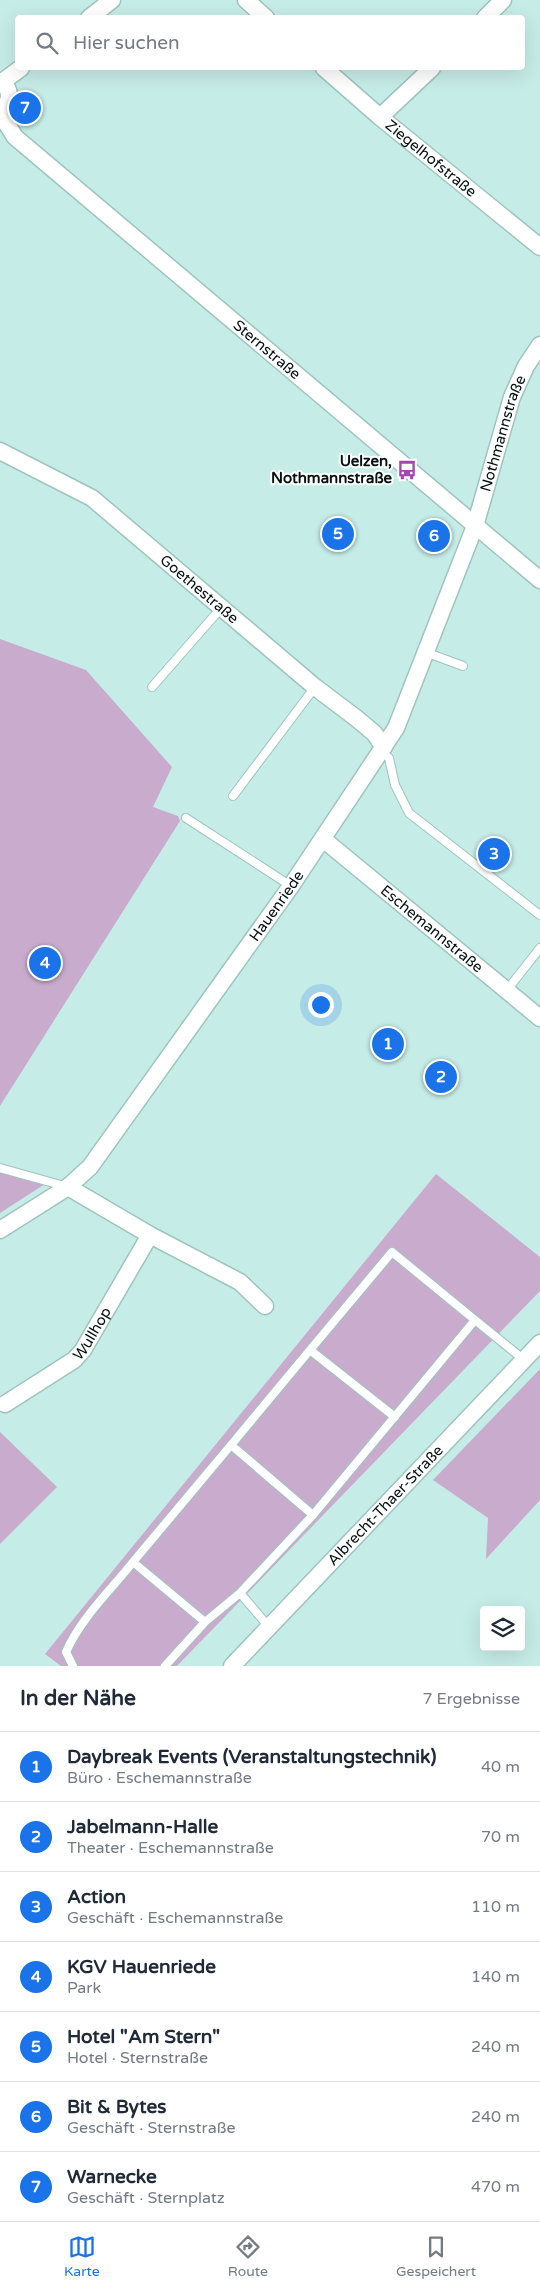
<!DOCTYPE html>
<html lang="de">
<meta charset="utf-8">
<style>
:root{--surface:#fff;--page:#f2f2f3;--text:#1f2937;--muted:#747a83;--line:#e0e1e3;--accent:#1a73e8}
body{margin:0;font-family:"Varela Round",sans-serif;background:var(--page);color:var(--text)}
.controls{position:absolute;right:15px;bottom:15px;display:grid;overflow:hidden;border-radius:5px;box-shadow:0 5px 20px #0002}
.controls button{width:45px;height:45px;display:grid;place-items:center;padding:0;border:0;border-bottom:1px solid var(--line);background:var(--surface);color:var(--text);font:25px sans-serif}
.you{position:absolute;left:320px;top:1004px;width:18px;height:18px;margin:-12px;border:4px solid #fff;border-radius:50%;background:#1a73e8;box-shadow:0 0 0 8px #1a73e833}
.badge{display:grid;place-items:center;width:32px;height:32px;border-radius:50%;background:var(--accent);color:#fff;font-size:16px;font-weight:700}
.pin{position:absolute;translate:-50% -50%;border:2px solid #fff;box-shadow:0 1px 5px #0006}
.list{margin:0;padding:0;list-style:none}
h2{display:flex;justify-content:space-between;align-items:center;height:65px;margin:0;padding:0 20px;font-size:21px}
h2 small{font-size:16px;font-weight:400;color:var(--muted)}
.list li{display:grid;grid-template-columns:32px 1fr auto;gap:15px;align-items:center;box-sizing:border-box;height:70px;padding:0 20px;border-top:1px solid var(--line)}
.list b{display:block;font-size:19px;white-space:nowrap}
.list p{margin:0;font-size:16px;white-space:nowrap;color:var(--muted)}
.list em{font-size:16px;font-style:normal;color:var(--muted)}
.icon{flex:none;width:28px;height:28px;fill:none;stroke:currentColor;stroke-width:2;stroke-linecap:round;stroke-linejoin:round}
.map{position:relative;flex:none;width:540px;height:1666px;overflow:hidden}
.search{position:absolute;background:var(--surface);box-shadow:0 5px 20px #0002;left:15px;right:15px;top:15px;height:55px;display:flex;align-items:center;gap:12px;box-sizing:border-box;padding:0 18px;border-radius:5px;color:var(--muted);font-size:19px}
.sheet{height:555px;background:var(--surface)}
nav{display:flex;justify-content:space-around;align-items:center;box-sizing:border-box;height:70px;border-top:1px solid var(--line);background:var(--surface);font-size:14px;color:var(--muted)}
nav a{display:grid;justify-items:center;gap:2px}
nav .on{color:var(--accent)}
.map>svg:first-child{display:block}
.green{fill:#c9accd}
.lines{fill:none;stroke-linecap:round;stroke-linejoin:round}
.lane-casing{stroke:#9fc4bf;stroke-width:10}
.street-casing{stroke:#9fc4bf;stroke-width:19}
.lane{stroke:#fff;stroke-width:8}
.street{stroke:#fff;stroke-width:16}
.labels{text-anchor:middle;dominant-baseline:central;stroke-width:4;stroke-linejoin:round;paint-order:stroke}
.street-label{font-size:15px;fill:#04110f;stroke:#fff}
.poi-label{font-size:15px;font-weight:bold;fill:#04110f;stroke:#fff;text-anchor:end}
</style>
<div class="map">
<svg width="540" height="1666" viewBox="0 0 540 1666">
<rect width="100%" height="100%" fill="#c6ece7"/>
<!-- green -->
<path class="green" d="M 0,639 L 86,670 L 172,767 L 153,807 L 178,816 L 180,821 L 0,1106 Z
M 0,1172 L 45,1184 L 0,1213 Z
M 436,1174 L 540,1257 L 540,1291 L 177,1666 L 61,1666 L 45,1654 Z
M 540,1369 L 540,1500 L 486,1559 L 488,1518 L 433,1480 Z
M 0,1432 L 57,1487 L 0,1544 Z"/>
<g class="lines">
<defs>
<path id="lane" d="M 425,652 L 463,666
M 152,687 L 222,607
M 381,751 L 389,758 L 395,785 L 409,813 L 540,915
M 233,796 L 315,687
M 186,818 L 291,886
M 507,990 L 540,948
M 0,1168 L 68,1187
M 475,1320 L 523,1359
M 231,1445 L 310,1350 L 395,1417
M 133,1562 L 231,1445 L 313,1515
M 240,1593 L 269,1627
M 73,1666 L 66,1652 C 81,1618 110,1591 133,1562 L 205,1622
M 165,1666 L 205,1622 L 240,1593 L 313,1515 L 475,1320 L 392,1252 L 310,1350"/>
<g id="street">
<path d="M 246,0 L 266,18"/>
<path d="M 89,18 L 112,0"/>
<path d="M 485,18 L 503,0"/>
<path id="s1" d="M 324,68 L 380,117 L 540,247"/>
<path d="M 0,81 C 12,89 12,102 0,110"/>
<path d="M 2,82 L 21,68"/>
<path id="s2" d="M 0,113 L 15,137 L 540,580"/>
<path d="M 380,117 L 432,68"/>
<path id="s3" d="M 0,451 L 92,498 L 315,687 L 356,718 L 374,733 L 384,747"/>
<path id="s4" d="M 323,839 L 540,1018"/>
<path d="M 68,1187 L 150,1235 L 240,1282 L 265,1306"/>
<path id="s5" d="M 0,1230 L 68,1187 L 90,1167 L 291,886 L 396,728 L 475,526 L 512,397 L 526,366 L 540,345"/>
<path id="s6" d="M 5,1404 L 74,1360 L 83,1350 L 150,1235"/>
<path id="s7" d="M 232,1666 L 540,1343"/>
</g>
</defs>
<!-- lane casing -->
<use href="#lane" class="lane-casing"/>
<!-- street casing -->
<use href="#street" class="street-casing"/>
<!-- lane -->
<use href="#lane" class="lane"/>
<!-- street -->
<use href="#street" class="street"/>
</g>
<!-- icons -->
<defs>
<symbol id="bus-bare" viewBox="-9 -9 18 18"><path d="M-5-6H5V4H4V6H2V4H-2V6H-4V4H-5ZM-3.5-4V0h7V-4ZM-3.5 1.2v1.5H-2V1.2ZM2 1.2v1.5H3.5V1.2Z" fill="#a346b0" stroke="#fff" stroke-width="2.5" paint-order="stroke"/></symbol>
</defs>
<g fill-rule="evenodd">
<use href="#bus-bare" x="393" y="456" width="28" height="28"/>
</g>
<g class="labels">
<!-- street labels -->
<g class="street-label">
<text stroke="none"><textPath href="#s1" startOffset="140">Ziegelhofstraße</textPath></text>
<text stroke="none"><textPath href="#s2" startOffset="358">Sternstraße</textPath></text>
<text stroke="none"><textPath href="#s5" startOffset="959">Nothmannstraße</textPath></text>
<text stroke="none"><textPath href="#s3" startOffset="244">Goethestraße</textPath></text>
<text stroke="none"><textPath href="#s5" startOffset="431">Hauenriede</textPath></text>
<text stroke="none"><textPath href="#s4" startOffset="141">Eschemannstraße</textPath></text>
<text stroke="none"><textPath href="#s6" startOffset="114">Wullhop</textPath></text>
<text stroke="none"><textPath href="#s7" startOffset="222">Albrecht-Thaer-Straße</textPath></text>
</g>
<!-- poi labels -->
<g class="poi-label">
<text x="392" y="461">Uelzen,<tspan x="392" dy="17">Nothmannstraße</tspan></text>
</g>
</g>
</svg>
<div class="controls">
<button><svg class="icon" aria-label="layers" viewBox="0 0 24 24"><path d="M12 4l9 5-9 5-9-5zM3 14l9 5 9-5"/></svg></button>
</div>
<div class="you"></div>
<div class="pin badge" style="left:388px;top:1044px">1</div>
<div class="pin badge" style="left:441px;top:1077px">2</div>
<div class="pin badge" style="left:494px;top:854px">3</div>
<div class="pin badge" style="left:45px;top:963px">4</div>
<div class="pin badge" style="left:338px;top:534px">5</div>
<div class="pin badge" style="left:434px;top:536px">6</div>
<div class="pin badge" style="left:25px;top:108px">7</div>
<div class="search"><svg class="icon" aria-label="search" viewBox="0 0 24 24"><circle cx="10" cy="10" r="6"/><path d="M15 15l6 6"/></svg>Hier suchen</div>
</div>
<section class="sheet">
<h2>In der Nähe<small>7 Ergebnisse</small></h2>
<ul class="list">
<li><span class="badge">1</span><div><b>Daybreak Events (Veranstaltungstechnik)</b><p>Büro · Eschemannstraße</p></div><em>40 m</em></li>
<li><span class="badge">2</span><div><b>Jabelmann-Halle</b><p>Theater · Eschemannstraße</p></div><em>70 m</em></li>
<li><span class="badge">3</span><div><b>Action</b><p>Geschäft · Eschemannstraße</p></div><em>110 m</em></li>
<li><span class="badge">4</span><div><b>KGV Hauenriede</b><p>Park</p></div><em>140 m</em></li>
<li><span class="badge">5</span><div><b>Hotel &quot;Am Stern&quot;</b><p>Hotel · Sternstraße</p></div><em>240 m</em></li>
<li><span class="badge">6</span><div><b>Bit &amp; Bytes</b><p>Geschäft · Sternstraße</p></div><em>240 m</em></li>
<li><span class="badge">7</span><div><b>Warnecke</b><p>Geschäft · Sternplatz</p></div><em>470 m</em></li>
</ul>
</section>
<nav>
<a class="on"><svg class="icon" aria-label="map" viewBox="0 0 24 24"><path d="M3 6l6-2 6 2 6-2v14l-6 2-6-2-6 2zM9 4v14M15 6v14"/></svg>Karte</a>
<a><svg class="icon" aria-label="directions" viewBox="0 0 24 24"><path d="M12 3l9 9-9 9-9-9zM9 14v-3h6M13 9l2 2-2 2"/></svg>Route</a>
<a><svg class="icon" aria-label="saved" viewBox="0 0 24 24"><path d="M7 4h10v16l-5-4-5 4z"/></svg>Gespeichert</a>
</nav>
